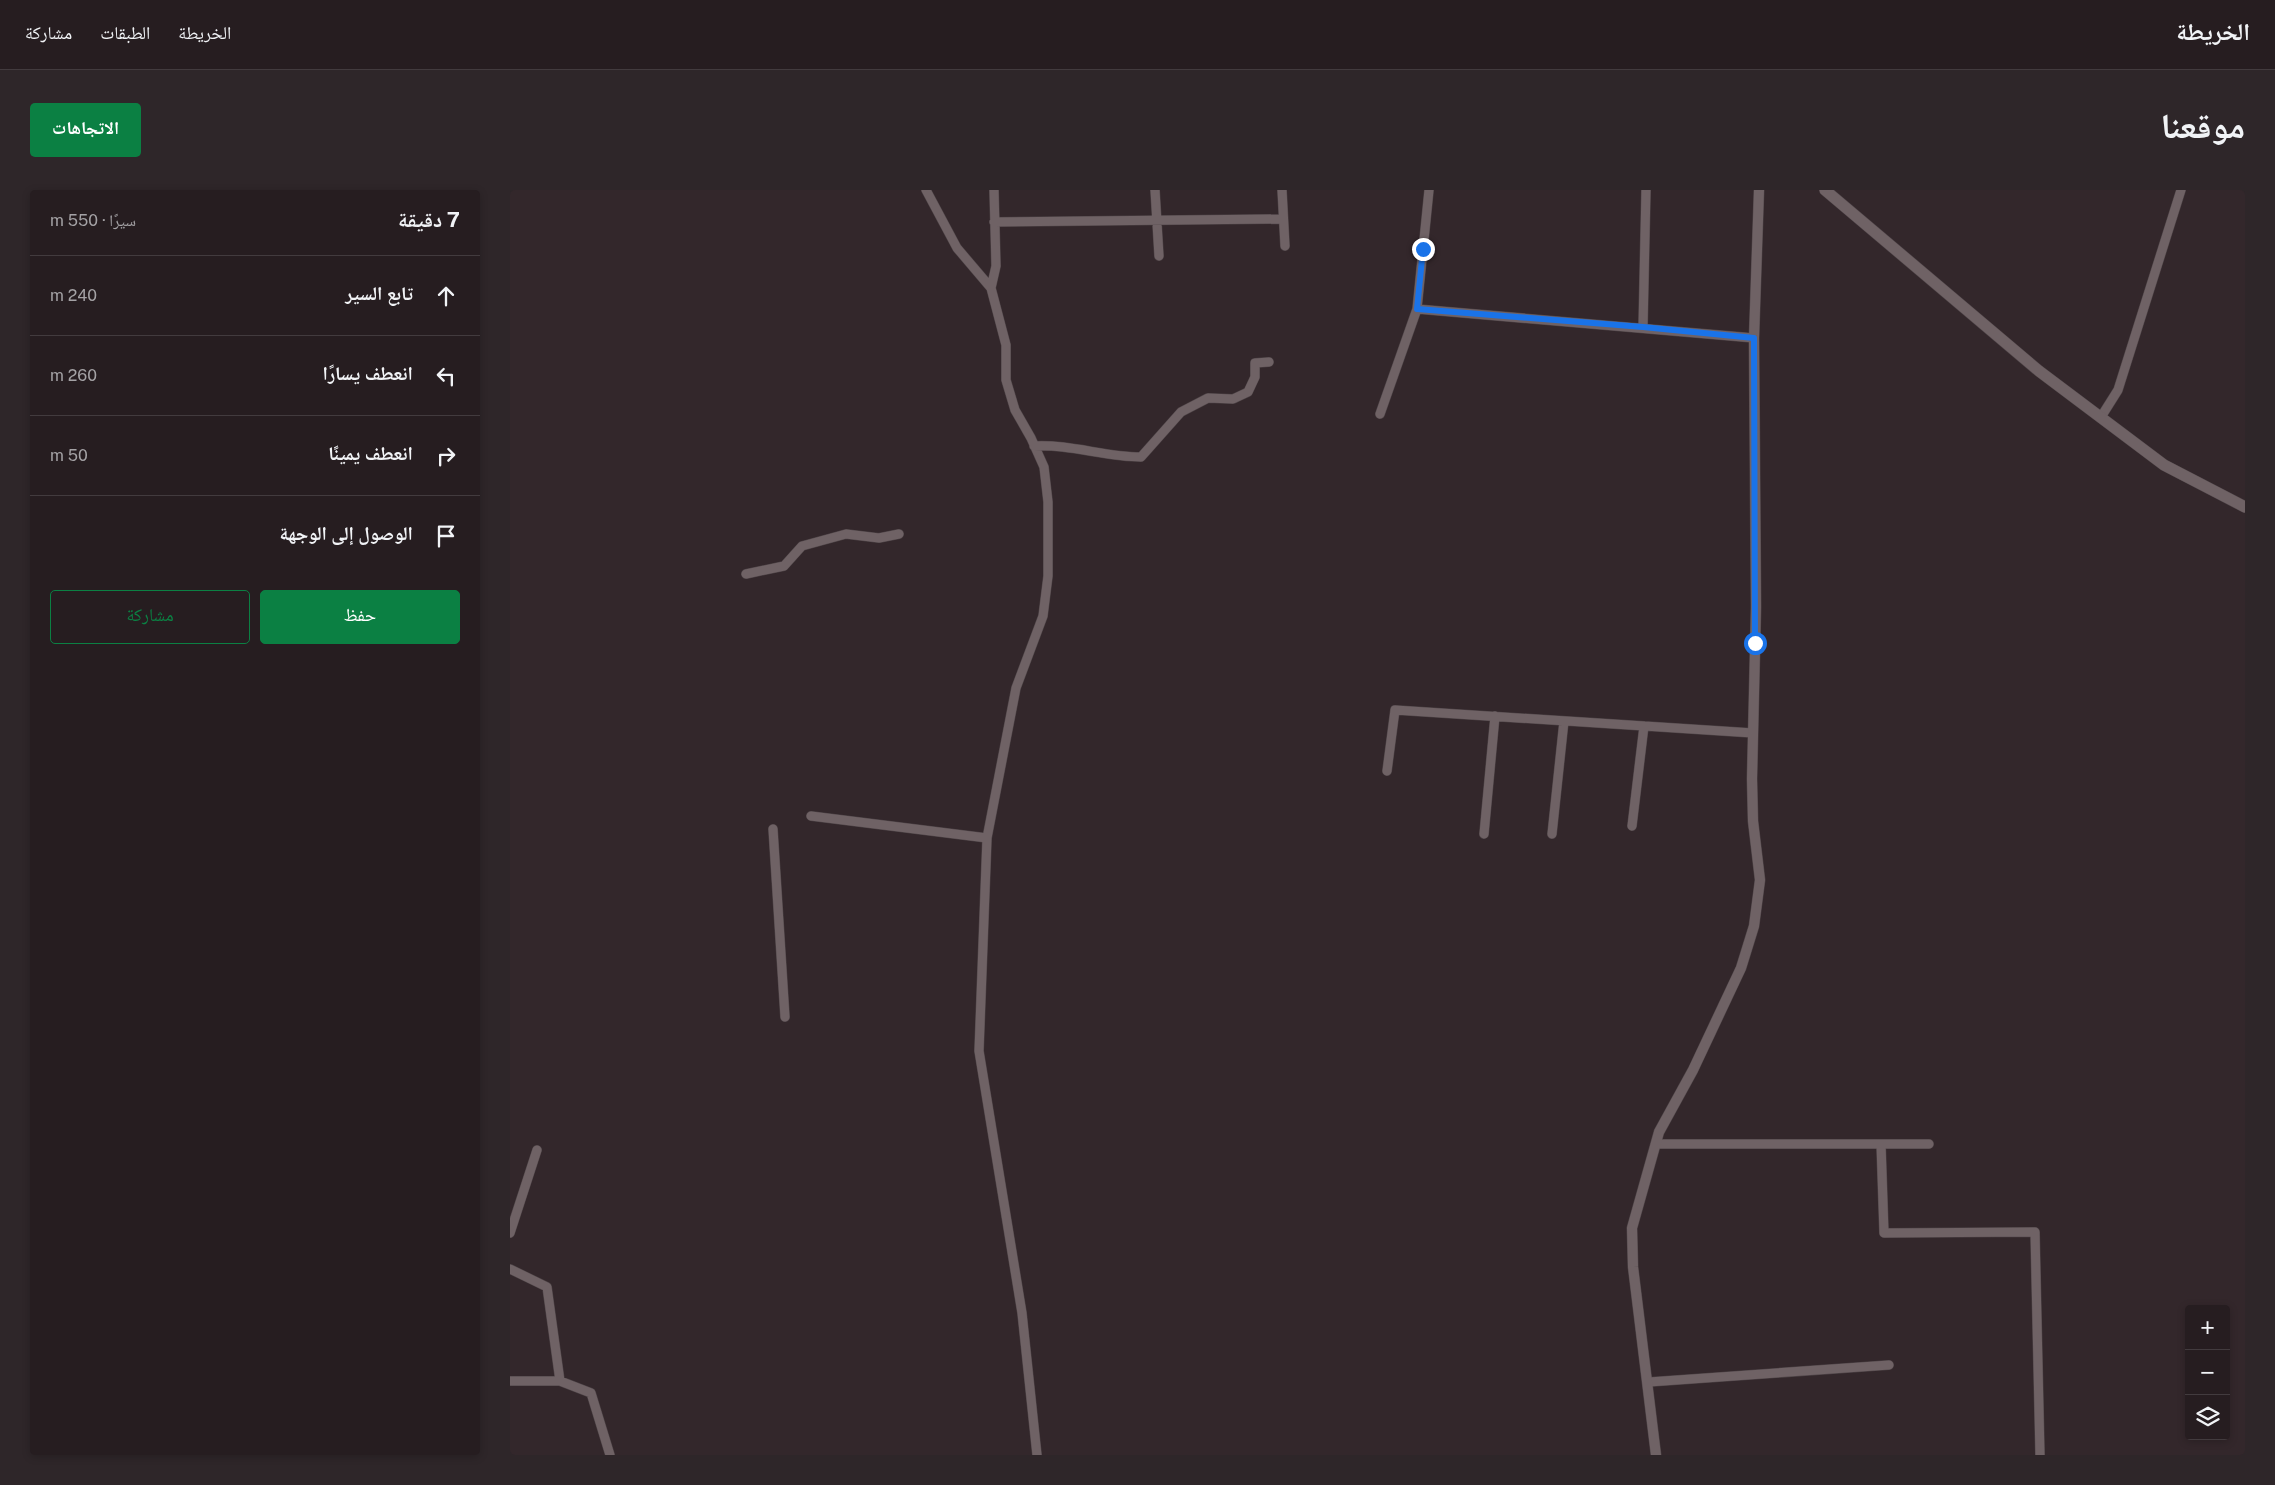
<!DOCTYPE html>
<html lang="ar">
<meta charset="utf-8">
<style>
:root{--surface:#261d20;--page:#2e2629;--text:#f1f3f6;--muted:#a4a2a5;--line:#423b3e;--accent:#0b8043}
body{margin:0;font-family:"Public Sans","Noto Naskh Arabic",sans-serif;background:var(--page);color:var(--text);direction:rtl}
.controls{position:absolute;right:15px;bottom:15px;display:grid;overflow:hidden;border-radius:5px;box-shadow:0 2px 8px #0003}
.controls button{width:45px;height:45px;display:grid;place-items:center;padding:0;border:0;border-bottom:1px solid var(--line);background:var(--surface);color:var(--text);font:25px sans-serif}
.stop{position:absolute;width:15px;height:15px;margin:-11px;border:4px solid #1a73e8;border-radius:50%;background:#fff}
.stop.end{background:#1a73e8;border-color:#fff;box-shadow:0 1px 5px #0008}
.list{margin:0;padding:0;list-style:none}
h2{display:flex;justify-content:space-between;align-items:center;height:65px;margin:0;padding:0 20px;font-size:21px}
h2 small{font-size:16px;font-weight:400;color:var(--muted)}
.list li{display:grid;grid-template-columns:32px 1fr auto;gap:15px;align-items:center;box-sizing:border-box;height:80px;padding:0 20px;border-top:1px solid var(--line)}
.list b{display:block;font-size:19px;white-space:nowrap}
.list em{font-size:16px;font-style:normal;color:var(--muted)}
.actions{display:flex;gap:10px;padding:15px 20px}
.actions a{flex:1;padding:11px 0;border:1px solid var(--accent);border-radius:5px;text-align:center;font-size:18px;color:var(--accent)}
.actions .main{background:var(--accent);color:#fff}
.icon{flex:none;width:28px;height:28px;fill:none;stroke:currentColor;stroke-width:2;stroke-linecap:round;stroke-linejoin:round}
.map{position:relative;flex:none;width:1735px;height:1265px;overflow:hidden;direction:ltr;border-radius:5px}
header{display:flex;align-items:center;gap:30px;box-sizing:border-box;height:70px;padding:0 25px;background:var(--surface);border-bottom:1px solid var(--line)}
header strong{font-size:24px}
nav{display:flex;gap:28px;margin-inline-start:auto;font-size:18px}
.intro{display:flex;align-items:center;justify-content:space-between;box-sizing:border-box;height:120px;padding:0 30px}
h1{margin:0;font-size:35px}
.button{padding:12px 22px;border-radius:5px;background:var(--accent);color:#fff;font-size:18px;font-weight:700}
main{display:flex;gap:30px;padding:0 30px}
aside{flex:1;background:var(--surface);border-radius:5px;box-shadow:0 2px 8px #0003}
.map>svg:first-child{display:block}
.lines{fill:none;stroke-linecap:round;stroke-linejoin:round}
.minor-casing{stroke:#4f4548;stroke-width:10}
.tertiary-casing{stroke:#4f4548;stroke-width:11}
.secondary-casing{stroke:#4f4548;stroke-width:12}
.minor{stroke:#6f6265;stroke-width:9}
.tertiary{stroke:#6f6265;stroke-width:10}
.secondary{stroke:#6f6265;stroke-width:11}
.route{stroke:#1a73e8;stroke-width:6}
</style>
<header>
<strong>الخريطة</strong>
<nav><a>الخريطة</a><a>الطبقات</a><a>مشاركة</a></nav>
</header>
<div class="intro"><h1>موقعنا</h1><a class="button">الاتجاهات</a></div>
<main>
<div class="map">
<svg width="1735" height="1265" viewBox="0 0 1735 1265">
<rect width="100%" height="100%" fill="#33272b"/>
<g class="lines">
<defs>
<path id="minor" d="M 416,0 L 447,58 L 481,98
M 645,0 L 649,66
M 772,0 L 775,56
M 484,32 L 773,29
M 907,119 L 1244,148
M 1133,137 L 1136,0
M 870,224 L 907,119 L 919,0
M 1591,227 L 1608,200 L 1671,0
M 524,256 C 560,254 595,267 631,267 L 671,222 L 698,208 L 723,209 L 738,202 L 745,187 L 745,173 L 759,172
M 236,384 L 274,376 L 292,356 L 336,344 L 369,348 L 389,344
M 877,581 L 885,520 L 1243,543
M 301,626 L 477,648 L 469,861 L 512,1123 L 527,1265
M 1122,636 L 1134,536
M 263,639 L 275,827
M 974,644 L 985,526
M 1042,644 L 1054,531
M 477,648 L 506,498 L 533,426 L 538,386 L 538,312 L 534,277 L 521,248 L 505,220 L 496,190 L 496,155 L 481,98 L 486,76 L 484,0
M 1146,954 L 1419,954
M 1371,954 L 1374,1043 L 1525,1042 L 1530,1265
M 0,1043 L 27,960
M 0,1079 L 37,1097 L 50,1191
M 0,1191 L 50,1191 L 81,1203 L 100,1265
M 1139,1192 L 1379,1175"/>
<path id="tertiary" d="M 1146,1265 L 1123,1077 L 1122,1038 L 1149,942 L 1183,880 L 1231,778 L 1244,736 L 1250,690 L 1243,631 L 1242,589 L 1246,417 L 1244,148 L 1249,0"/>
<path id="secondary" d="M 1315,0 L 1529,181 L 1654,275 L 1735,317"/>
</defs>
<!-- minor casing -->
<use href="#minor" class="minor-casing"/>
<!-- tertiary casing -->
<use href="#tertiary" class="tertiary-casing"/>
<!-- secondary casing -->
<use href="#secondary" class="secondary-casing"/>
<!-- minor -->
<use href="#minor" class="minor"/>
<!-- tertiary -->
<use href="#tertiary" class="tertiary"/>
<!-- secondary -->
<use href="#secondary" class="secondary"/>
</g>
<g class="lines">
<!-- route -->
<path class="route" d="M 913,59 L 907,119 L 1133,137 L 1244,148 L 1245,453"/>
</g>
</svg>
<div class="controls">
<button>+</button>
<button>−</button>
<button><svg class="icon" aria-label="layers" viewBox="0 0 24 24"><path d="M12 4l9 5-9 5-9-5zM3 14l9 5 9-5"/></svg></button>
</div>
<div class="stop" style="left:1245px;top:453px"></div>
<div class="stop end" style="left:913px;top:59px"></div>
</div>
<aside>
<h2>7 دقيقة<small>سيرًا · 550 m</small></h2>
<ul class="list">
<li><svg class="icon" aria-label="ahead" viewBox="0 0 24 24"><path d="M12 20V5M6 11l6-6 6 6"/></svg><div><b>تابع السير</b></div><em>240 m</em></li>
<li><svg class="icon" aria-label="left" viewBox="0 0 24 24"><path d="M17 20v-9H6M10 6l-5 5 5 5"/></svg><div><b>انعطف يسارًا</b></div><em>260 m</em></li>
<li><svg class="icon" aria-label="right" viewBox="0 0 24 24"><path d="M7 20v-9h11M14 6l5 5-5 5"/></svg><div><b>انعطف يمينًا</b></div><em>50 m</em></li>
<li><svg class="icon" aria-label="arrive" viewBox="0 0 24 24"><path d="M6 21V4h12l-3 4 3 4H6"/></svg><div><b>الوصول إلى الوجهة</b></div></li>
</ul>
<div class="actions"><a class="main">حفظ</a><a>مشاركة</a></div>
</aside>
</main>
